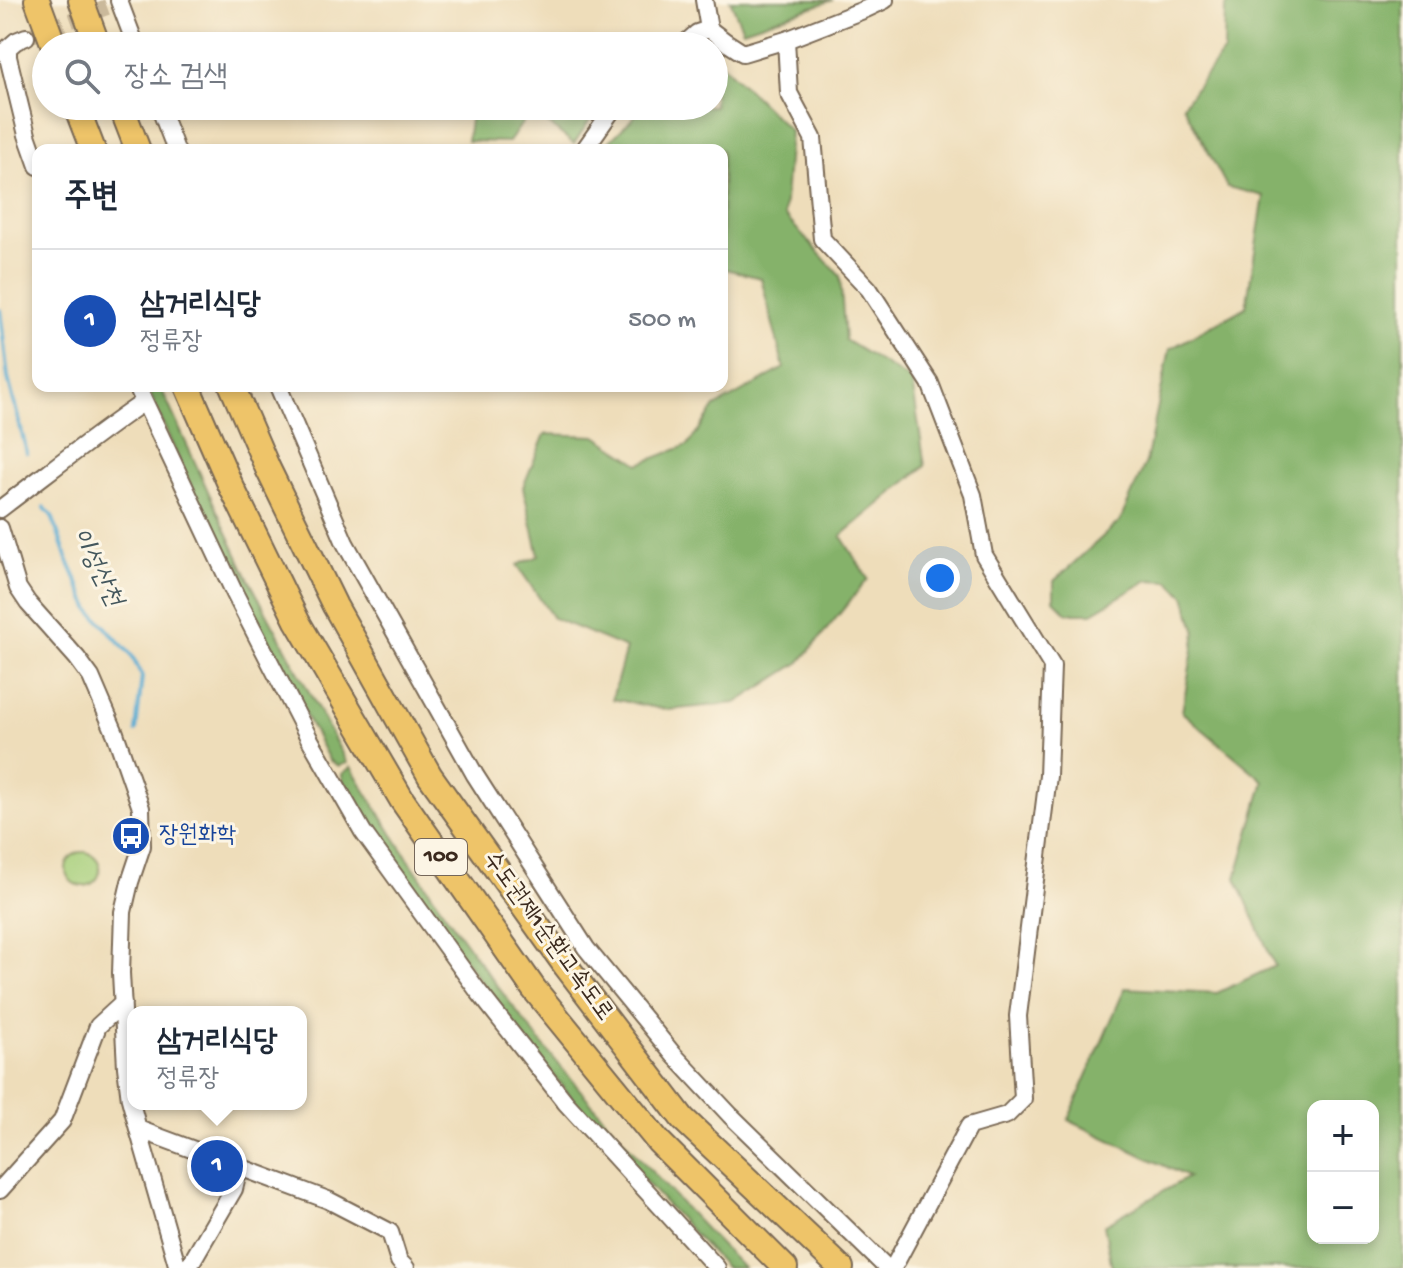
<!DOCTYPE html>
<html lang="ko">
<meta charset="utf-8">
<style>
:root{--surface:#fff;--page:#f6f6f7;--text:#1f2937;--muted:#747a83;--line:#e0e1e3;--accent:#0b8043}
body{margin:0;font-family:"Gochi Hand","Poor Story",sans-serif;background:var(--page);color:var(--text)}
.controls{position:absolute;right:24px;bottom:24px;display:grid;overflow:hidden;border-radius:16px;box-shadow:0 4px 12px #0003}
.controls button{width:72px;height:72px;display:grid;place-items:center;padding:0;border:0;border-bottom:2px solid var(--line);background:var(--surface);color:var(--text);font:40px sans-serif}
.you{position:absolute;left:940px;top:578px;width:28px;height:28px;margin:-20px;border:6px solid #fff;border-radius:50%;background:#1a73e8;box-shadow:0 0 0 12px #1a73e833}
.badge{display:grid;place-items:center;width:52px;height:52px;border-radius:50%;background:var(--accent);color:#fff;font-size:26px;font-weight:700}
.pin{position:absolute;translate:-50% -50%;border:4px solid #fff;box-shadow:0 2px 8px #0006}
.popup{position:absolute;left:127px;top:1006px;width:180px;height:104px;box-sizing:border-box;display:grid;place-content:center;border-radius:16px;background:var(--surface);filter:drop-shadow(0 2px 6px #0005);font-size:26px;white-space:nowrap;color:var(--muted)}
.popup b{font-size:30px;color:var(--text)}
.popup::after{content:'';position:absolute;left:50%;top:100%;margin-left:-16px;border:16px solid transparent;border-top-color:var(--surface)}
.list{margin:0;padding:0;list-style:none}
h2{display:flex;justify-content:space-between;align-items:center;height:104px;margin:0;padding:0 32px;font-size:34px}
h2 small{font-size:26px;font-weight:400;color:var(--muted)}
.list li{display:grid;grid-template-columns:52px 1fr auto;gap:24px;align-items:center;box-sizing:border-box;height:144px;padding:0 32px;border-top:2px solid var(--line)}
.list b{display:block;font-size:30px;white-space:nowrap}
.list p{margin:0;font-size:26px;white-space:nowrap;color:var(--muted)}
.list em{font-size:26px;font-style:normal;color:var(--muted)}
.icon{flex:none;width:44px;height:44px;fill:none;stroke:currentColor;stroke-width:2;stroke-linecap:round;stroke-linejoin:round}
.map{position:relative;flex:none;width:1403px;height:1268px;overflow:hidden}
.search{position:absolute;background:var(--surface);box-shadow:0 4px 12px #0003;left:32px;top:32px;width:696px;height:88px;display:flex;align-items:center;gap:20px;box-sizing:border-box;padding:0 28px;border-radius:44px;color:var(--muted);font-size:30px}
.panel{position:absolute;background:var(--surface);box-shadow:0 4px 12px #0003;left:32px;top:144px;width:696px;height:248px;border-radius:16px}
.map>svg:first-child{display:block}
.green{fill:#a7cf7b;stroke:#717c4c;stroke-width:2}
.forest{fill:#85b26b;stroke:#606e44;stroke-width:2;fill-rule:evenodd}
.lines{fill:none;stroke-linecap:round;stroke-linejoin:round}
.stream{stroke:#56aad1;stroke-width:4}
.minor-tunnel{stroke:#cab99b;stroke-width:16;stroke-dasharray:16 8;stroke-linecap:butt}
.minor-casing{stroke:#7a6955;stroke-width:20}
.highway-casing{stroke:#7a6955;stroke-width:28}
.minor{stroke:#fff;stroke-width:16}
.highway{stroke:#eec469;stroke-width:24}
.labels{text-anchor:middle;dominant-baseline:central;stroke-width:6;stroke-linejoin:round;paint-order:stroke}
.shield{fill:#fcf5e5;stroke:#75675a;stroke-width:2}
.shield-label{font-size:22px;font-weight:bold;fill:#3b2a1e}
.transit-label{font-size:24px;fill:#164399;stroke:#fcf5e5;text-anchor:start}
.street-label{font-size:24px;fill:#3b2a1e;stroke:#fcf5e5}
.water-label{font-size:26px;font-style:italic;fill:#44575d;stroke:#fcf5e5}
</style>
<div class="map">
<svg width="1403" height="1268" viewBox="0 0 1403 1268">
<rect width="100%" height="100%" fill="#fcf5e5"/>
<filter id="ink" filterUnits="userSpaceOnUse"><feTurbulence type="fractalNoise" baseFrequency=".0125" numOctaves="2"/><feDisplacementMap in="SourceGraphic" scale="16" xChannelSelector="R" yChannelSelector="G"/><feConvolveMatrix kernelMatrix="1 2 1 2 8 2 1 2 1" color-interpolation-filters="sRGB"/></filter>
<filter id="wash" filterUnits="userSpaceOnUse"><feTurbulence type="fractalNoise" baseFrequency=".006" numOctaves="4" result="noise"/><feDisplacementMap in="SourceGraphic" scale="32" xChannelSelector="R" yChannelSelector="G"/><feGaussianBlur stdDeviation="1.8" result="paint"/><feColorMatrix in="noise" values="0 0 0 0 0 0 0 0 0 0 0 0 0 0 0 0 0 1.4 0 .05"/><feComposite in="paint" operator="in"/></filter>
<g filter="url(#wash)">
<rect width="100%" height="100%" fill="#eeddba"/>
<!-- green -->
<path class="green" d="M66 869a17 17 0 1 1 34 0a17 17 0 1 1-34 0Z"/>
<!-- forest -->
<path class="forest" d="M 730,0 L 833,0 L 743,30 Z
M 1232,0 L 1403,0 L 1403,1268 L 1112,1268 L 1104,1225 L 1188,1177 L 1068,1120 L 1125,988 L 1217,993 L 1275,966 L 1236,878 L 1264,781 L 1182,712 L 1196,632 L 1185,596 L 1169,581 L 1148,580 L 1092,613 L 1067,613 L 1054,600 L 1054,581 L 1120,521 L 1146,462 L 1170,349 L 1246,307 L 1264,196 L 1227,187 L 1183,105 L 1224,51 L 1225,7 ZM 1373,1106 L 1373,1238 L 1313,1238 L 1313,1106 Z
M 714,56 L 790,131 L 784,215 L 840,276 L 845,340 L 912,381 L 925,466 L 841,536 L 868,579 L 800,662 L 736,703 L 668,710 L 612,699 L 626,648 L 553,618 L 517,565 L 539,556 L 523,487 L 545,434 L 596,436 L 639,464 L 688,445 L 715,407 L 784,368 L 761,278 L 722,268 L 722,150 L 601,150 L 645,106 L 714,106 Z
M 472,106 L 599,106 L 574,144 L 531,110 L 509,142 L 467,141 Z
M 147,386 L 160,386 L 246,574 L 347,763 L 338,766 L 329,760 C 265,638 200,514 147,386 Z
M 351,767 C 402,852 457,935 518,1013 C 587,1103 664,1187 743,1268 L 726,1268 C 671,1209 614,1150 563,1087 C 507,1019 456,948 404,877 C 391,859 341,793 342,774 Z"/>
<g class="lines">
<!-- stream -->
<path class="stream" d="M 0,310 L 8,378 L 27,453
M 44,507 L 52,516 L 67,559 L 90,610 L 132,656 L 142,676 L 136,731"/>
</g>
</g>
<g filter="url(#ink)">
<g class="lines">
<!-- minor-tunnel -->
<path class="minor-tunnel" d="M 26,37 L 107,7"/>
<defs>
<path id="minor" d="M 704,0 L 709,29
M 119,1 L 136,46
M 26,37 L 16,41 L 8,48 L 8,57 L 27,135 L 38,166
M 786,40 L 789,93 L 813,138 L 822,239 L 869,289 L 930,383 L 973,495 L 984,555 L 1052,666 L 1048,776 L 1018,1016 L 1023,1099 L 1007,1115 L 969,1126 L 893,1268
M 682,46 L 697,33 L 709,29 L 726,42 L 743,53 L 786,40 L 866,9 L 885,0
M 159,106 L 176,150
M 584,150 L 615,106
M 137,386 L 235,594 L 309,738 L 363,832 L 478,991 L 566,1103 L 717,1268
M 278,386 L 345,543 L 475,775 L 586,948 L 673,1054 L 730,1115 L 887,1268
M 0,509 C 48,473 95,435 144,402
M 0,528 L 18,588 L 28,603 L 77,658 L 91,677 L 115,733 L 141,808 L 142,846 L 130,882 L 123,912 L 121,973 L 126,1067 L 130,1099 L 138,1129 L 328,1200 L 390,1232 L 399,1261 L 406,1268
M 138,1129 L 178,1268
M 0,1190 L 62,1121 L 98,1026 L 123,1003
M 188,1268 L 234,1189 L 239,1168"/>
<path id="highway" d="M 37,0 L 54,46
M 81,0 L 98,46
M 76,106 L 93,150
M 121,106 L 138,150
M 187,386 L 230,484 L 297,621 L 402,800 L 534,989 L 658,1141 L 785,1268
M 232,386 L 268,469 L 335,606 L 430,776 L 566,966 L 683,1119 L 841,1268"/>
</defs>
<!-- minor casing -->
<use href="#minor" class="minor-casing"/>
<!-- highway casing -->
<use href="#highway" class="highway-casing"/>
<!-- minor -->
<use href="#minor" class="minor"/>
<!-- highway -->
<use href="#highway" class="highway"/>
</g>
</g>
<!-- icons -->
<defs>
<symbol id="bus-disc" viewBox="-11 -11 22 22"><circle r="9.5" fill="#1a4fb4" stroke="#fcf5e5"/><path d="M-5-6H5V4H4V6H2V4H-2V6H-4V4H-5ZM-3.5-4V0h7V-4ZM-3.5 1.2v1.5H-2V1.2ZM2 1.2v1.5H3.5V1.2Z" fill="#fff"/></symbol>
</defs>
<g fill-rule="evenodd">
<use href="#bus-disc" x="109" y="814" width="44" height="44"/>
</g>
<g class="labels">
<!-- shield labels -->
<rect class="shield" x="415" y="839" width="52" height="36" rx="6"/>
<g class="shield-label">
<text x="441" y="857">100</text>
</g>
<!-- transit labels -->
<g class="transit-label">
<text x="159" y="836">장원화학</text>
</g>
<!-- street labels -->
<g class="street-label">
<text transform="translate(547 937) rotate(54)">수도권제1순환고속도로</text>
</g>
<!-- water labels -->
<g class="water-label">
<text transform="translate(95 568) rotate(63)">이성산천</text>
</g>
</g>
</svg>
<div class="controls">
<button>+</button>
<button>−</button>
</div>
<div class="you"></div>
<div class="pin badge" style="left:217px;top:1166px;background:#1a4fb4">1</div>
<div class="popup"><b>삼거리식당</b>정류장</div>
<div class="search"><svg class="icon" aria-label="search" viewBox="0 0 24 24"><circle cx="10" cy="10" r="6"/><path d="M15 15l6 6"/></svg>장소 검색</div>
<section class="panel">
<h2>주변<small></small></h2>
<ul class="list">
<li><span class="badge" style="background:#1a4fb4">1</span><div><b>삼거리식당</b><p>정류장</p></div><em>500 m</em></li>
</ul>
</section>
</div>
